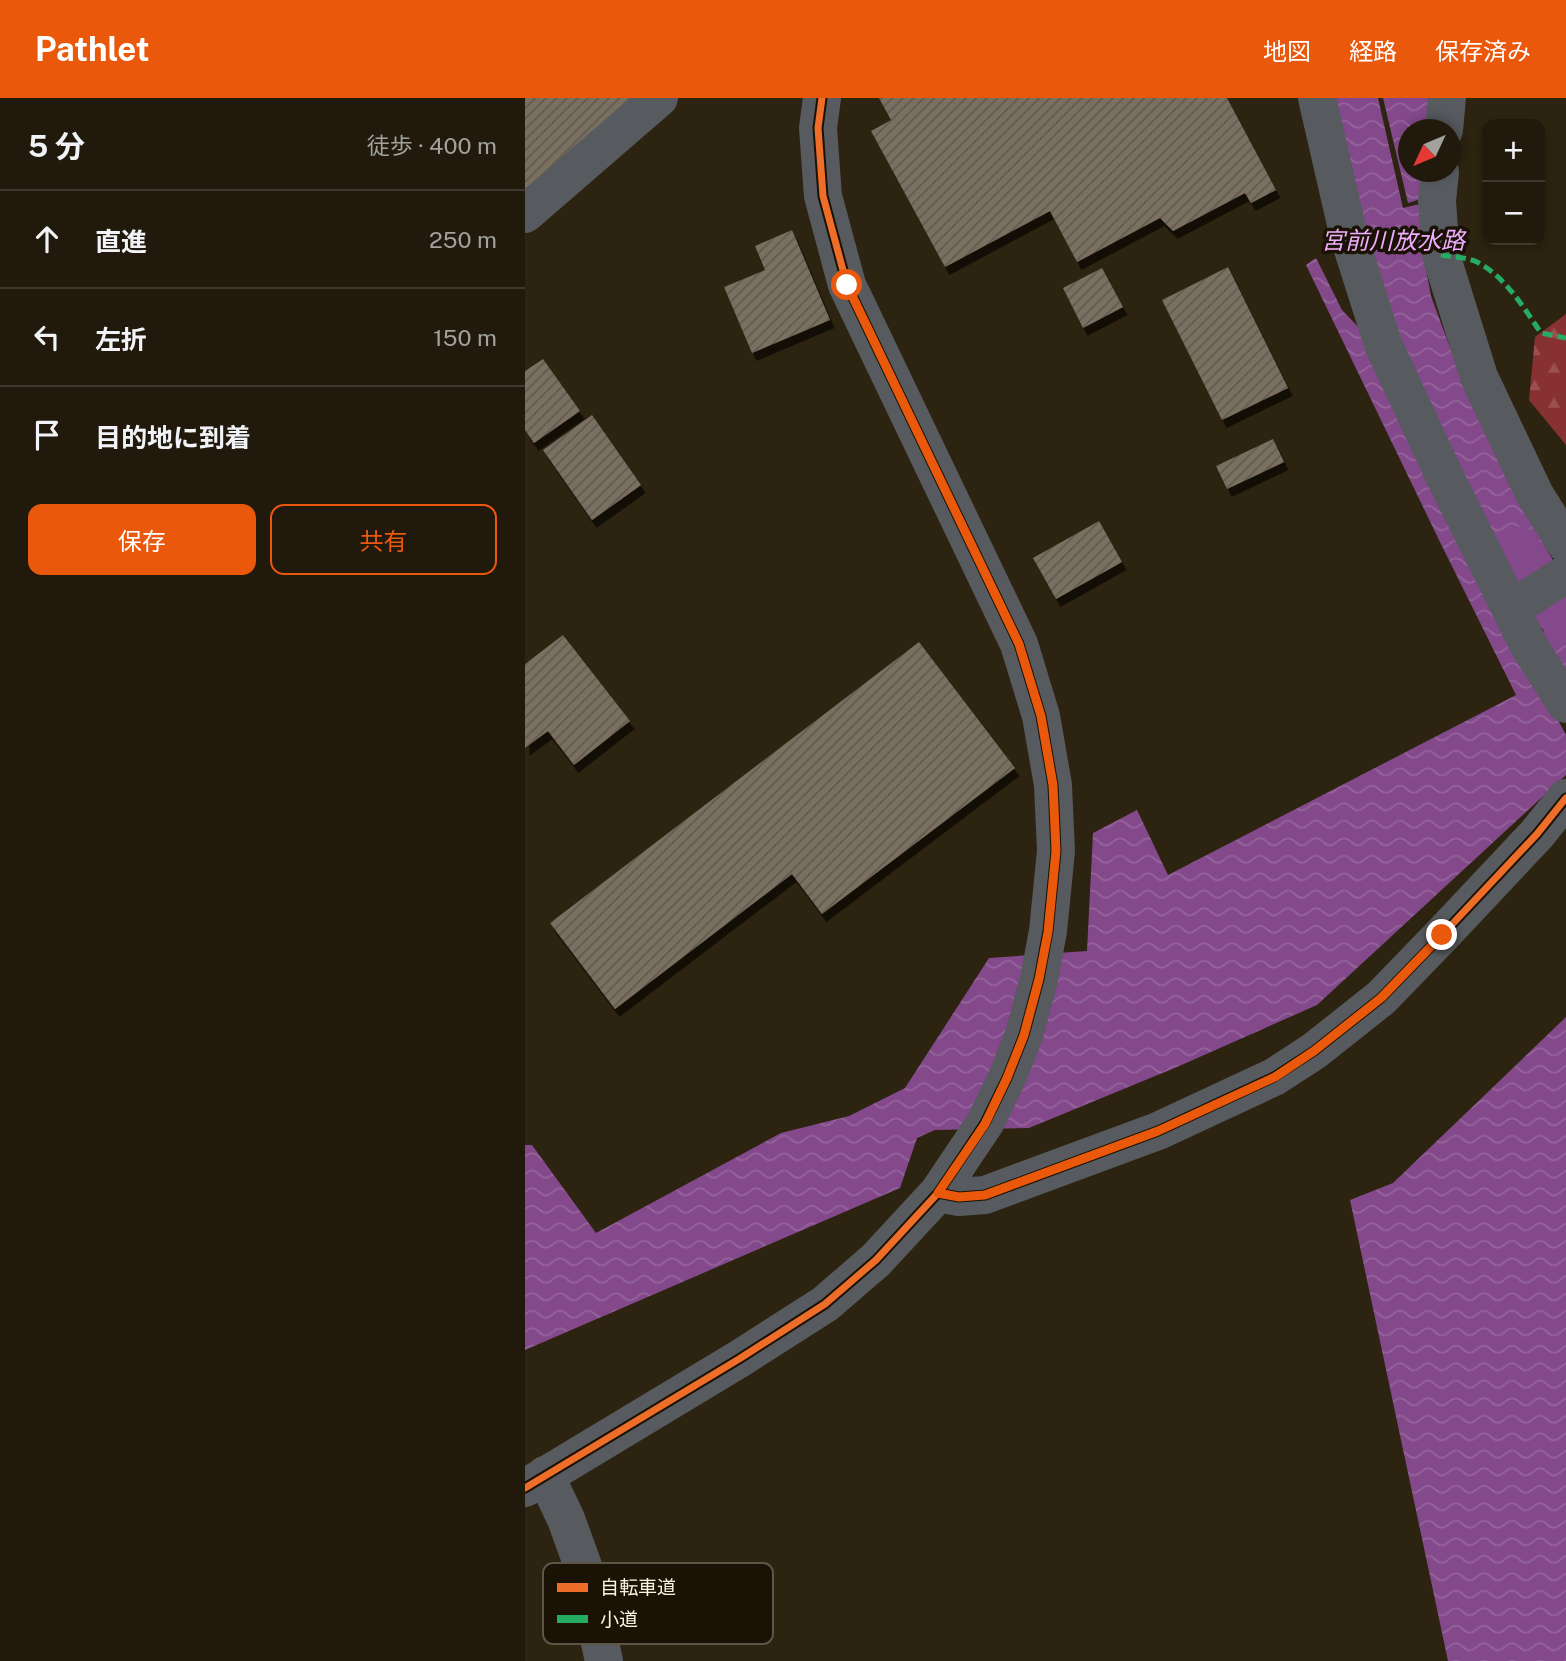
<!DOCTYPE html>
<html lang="ja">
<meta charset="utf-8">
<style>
:root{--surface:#211a0c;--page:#2d271a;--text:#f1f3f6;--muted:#a2a19d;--line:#3e382d;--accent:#ea580c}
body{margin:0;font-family:"Public Sans","Noto Sans JP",sans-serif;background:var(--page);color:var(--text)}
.controls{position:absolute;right:21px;top:21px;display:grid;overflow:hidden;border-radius:14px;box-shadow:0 4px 10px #0003}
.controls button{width:63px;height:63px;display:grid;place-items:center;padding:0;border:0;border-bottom:2px solid var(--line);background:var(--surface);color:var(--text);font:35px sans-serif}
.compass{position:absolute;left:873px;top:21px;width:63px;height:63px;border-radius:50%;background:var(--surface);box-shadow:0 4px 10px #0003;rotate:226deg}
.stop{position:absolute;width:21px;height:21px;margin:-16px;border:5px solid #ea580c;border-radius:50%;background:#fff}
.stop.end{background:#ea580c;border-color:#fff;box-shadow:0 2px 7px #0008}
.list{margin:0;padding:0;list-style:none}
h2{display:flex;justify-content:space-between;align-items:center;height:91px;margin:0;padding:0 28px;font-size:30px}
h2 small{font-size:23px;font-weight:400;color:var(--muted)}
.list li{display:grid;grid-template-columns:46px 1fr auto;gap:21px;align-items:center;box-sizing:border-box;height:98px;padding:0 28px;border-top:2px solid var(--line)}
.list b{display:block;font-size:26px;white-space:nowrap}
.list em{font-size:23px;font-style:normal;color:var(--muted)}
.actions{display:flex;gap:14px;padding:21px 28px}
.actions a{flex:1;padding:16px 0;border:2px solid var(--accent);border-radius:14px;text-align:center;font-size:24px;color:var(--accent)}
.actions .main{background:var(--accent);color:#fff}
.icon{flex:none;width:38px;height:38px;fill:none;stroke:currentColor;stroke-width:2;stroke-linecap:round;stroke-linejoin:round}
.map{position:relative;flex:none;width:1041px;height:1563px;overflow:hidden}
header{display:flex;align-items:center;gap:42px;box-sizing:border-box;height:98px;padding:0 35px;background:var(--accent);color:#fff}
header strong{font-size:33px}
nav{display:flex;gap:38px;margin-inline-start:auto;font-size:24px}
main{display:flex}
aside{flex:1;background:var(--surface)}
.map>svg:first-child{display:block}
.forest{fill:url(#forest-firs)}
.water{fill:url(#water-waves)}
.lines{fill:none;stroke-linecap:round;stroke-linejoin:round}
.river{stroke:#83498b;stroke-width:47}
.building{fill:url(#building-hatch);filter:url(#shadow)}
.minor{stroke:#575a5e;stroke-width:38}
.quiet{stroke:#26ab63;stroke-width:5;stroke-dasharray:10 5;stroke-linecap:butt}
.cycleway-casing{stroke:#191205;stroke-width:11}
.cycleway{stroke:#ee6e29;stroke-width:7}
.route{stroke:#ea580c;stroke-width:9}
.labels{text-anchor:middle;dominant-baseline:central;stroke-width:7;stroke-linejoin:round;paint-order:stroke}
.water-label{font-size:24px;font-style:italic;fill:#f1adfd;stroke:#191205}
.key{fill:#191205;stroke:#5d5546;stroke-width:2}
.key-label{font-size:19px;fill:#fdf2df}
</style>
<header>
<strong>Pathlet</strong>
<nav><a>地図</a><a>経路</a><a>保存済み</a></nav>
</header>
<main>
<aside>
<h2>5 分<small>徒歩 · 400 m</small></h2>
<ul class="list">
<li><svg class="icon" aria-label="ahead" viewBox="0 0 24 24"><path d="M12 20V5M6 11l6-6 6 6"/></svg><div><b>直進</b></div><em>250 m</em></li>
<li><svg class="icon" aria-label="left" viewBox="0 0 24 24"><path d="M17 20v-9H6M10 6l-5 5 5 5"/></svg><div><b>左折</b></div><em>150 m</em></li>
<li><svg class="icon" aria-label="arrive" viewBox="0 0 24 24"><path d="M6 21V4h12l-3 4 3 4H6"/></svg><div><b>目的地に到着</b></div></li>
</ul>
<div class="actions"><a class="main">保存</a><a>共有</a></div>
</aside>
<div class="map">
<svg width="1041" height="1563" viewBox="0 0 1041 1563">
<defs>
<pattern id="forest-firs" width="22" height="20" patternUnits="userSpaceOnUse" patternTransform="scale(1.75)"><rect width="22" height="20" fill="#883133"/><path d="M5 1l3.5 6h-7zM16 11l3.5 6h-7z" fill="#9a4f50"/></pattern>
<pattern id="water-waves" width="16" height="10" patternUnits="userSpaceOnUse" patternTransform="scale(1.75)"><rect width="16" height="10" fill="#83498b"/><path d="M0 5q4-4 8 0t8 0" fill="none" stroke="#95649b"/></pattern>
<pattern id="building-hatch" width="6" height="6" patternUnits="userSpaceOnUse" patternTransform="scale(1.75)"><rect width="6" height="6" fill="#7a6f61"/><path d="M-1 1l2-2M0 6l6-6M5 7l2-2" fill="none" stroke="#615a50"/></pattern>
<filter id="shadow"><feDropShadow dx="4.5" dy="8" stdDeviation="0" flood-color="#0009"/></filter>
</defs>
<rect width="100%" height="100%" fill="#2c2310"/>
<!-- forest -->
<path class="forest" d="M 1041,216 L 1041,347 L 1004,302 L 1010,239 Z"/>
<!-- water -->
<path class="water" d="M 804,0 L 853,0 L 878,110 L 899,105 L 898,154 L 906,198 L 937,282 L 987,391 L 1028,462 L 1002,512 L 879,267 Z
M 858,0 L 911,0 L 907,31 L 884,32 L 884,74 L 902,74 L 899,100 L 883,105 Z
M 791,160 L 817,212 L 840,236 L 967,497 L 1041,637 L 1041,677 L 792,907 L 652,969 L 504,1030 L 410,1032 L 392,1040 L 375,1090 L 0,1252 L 0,1047 L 7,1047 L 71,1135 L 256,1035 L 324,1018 L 380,990 L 464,860 L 562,853 L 568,735 L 612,712 L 643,777 L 991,597 L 914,442 L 781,167 Z
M 1041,517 L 1041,577 L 1012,538 Z
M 1041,919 L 1041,1563 L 923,1563 L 825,1102 L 868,1085 Z"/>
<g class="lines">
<!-- river -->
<path class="river" d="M 992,452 L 1021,498 L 1041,523"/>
</g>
<!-- building -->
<path class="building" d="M 0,0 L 115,0 L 0,106 Z
M 354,0 L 702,0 L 751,92 L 726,105 L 720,95 L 648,133 L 635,120 L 552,164 L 525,113 L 420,169 L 346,33 L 366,22 Z
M 267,132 L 305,222 L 227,255 L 199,189 L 240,172 L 230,148 Z
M 703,169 L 763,290 L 697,322 L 637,202 Z
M 577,170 L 598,209 L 558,230 L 538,190 Z
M 18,261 L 55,313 L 9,345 L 0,332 L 0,273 Z
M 67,317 L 116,387 L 67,422 L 18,352 Z
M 748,341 L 759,364 L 702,391 L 691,368 Z
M 574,423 L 597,464 L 531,501 L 508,460 Z
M 38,537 L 105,623 L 49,667 L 23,633 L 0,650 L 0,566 Z
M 394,544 L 490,670 L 297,816 L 267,776 L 90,911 L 25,825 Z"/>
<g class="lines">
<!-- minor -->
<path class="minor" d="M 792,0 L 824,139 L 858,246 L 919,377 L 1004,548 L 1041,606
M 919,32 L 922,0
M 915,74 L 912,103 L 916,157 L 954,279 L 1010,397 L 1041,446
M 0,116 L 134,0
M 986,511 L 1041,476
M 413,1095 L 434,1099 L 460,1097 L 633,1033 L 749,979 L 789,953 L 856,900 L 917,837 L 1012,736 L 1041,700
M 20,1377 L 41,1421 L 58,1468 L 79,1563
M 0,1390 L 214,1261 L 300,1206 L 351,1162 L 413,1095 L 460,1025 L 482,980 L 499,937 L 514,881 L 523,833 L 531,753 L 528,687 L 516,618 L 494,546 L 322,187 L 298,98 L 293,30 L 297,0"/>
<!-- quiet -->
<path class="quiet" d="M 916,157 C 927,159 943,159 954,165 C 981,180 999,210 1016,235 L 1041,240"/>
<defs>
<path id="cycleway" d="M 413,1095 L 434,1099 L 460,1097 L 633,1033 L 749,979 L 789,953 L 856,900 L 917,837 L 1012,736 L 1041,700
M 0,1390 L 214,1261 L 300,1206 L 351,1162 L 413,1095 L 460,1025 L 482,980 L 499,937 L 514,881 L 523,833 L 531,753 L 528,687 L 516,618 L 494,546 L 322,187 L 298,98 L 293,30 L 297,0"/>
</defs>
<!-- cycleway casing -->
<use href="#cycleway" class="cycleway-casing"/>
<!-- cycleway -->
<use href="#cycleway" class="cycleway"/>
</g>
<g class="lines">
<!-- route -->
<path class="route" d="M 322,187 L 494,546 L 516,618 L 528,687 L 531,753 L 523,834 L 514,881 L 499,937 L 482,980 L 460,1026 L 413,1095 L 434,1099 L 460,1097 L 633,1033 L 750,979 L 789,953 L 856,900 L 917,837"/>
</g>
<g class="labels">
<!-- water labels -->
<g class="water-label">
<text x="868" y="142">宮前川放水路</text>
</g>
</g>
<!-- legend -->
<rect x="18" y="1465" width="230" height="81" rx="10" class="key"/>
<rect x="32" y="1485" width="31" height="9" fill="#ee6e29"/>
<rect x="32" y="1517" width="31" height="8" fill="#26ab63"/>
<g class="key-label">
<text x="75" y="1496">自転車道</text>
<text x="75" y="1528">小道</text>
</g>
</svg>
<div class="controls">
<button>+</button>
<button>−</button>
</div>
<svg class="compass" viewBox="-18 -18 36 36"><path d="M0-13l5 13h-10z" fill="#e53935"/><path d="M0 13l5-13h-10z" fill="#a2a19d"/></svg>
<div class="stop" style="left:322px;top:187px"></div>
<div class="stop end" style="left:917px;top:837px"></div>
</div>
</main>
